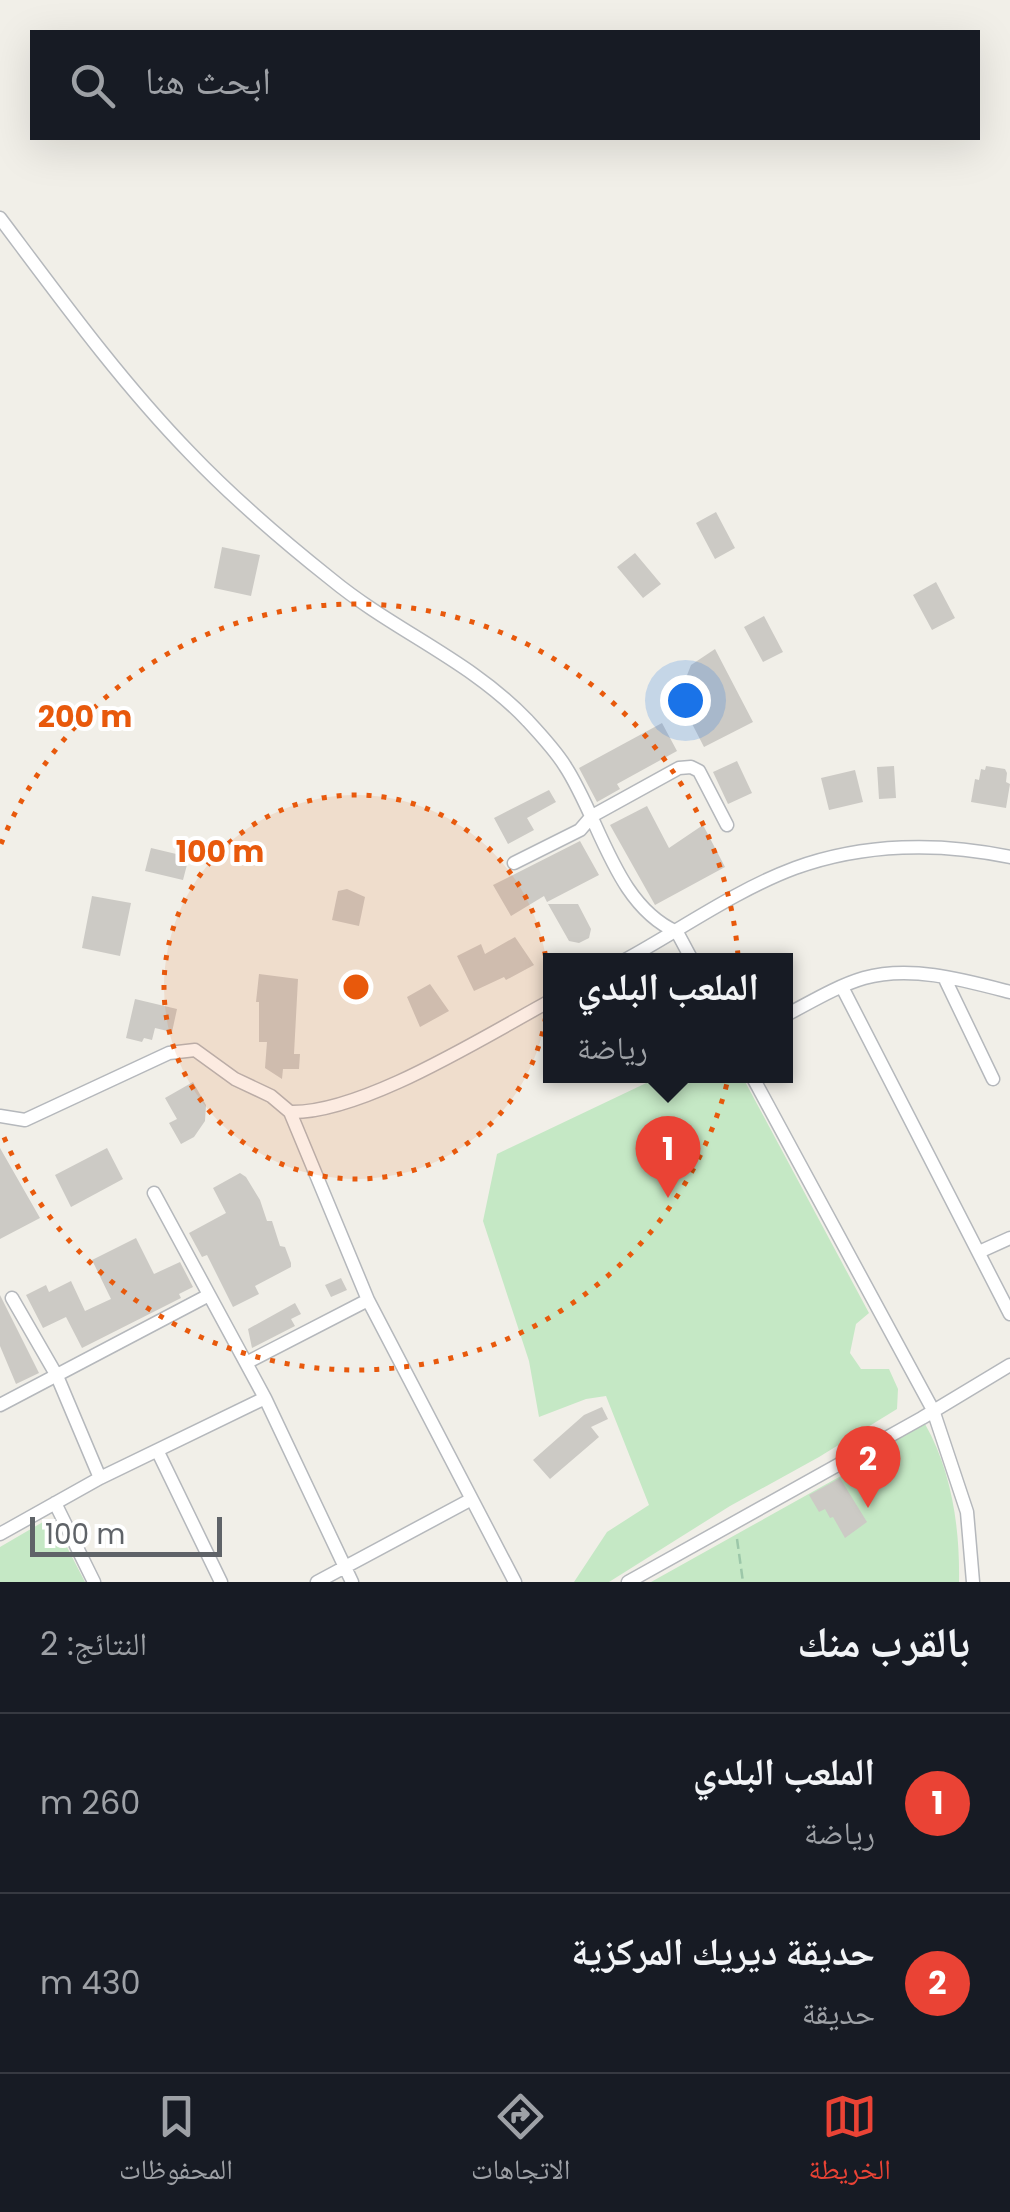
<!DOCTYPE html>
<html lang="ar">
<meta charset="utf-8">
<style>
:root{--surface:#171b24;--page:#242831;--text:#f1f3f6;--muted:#9ea1a6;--line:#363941;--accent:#ea4335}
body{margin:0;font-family:Poppins,"Noto Naskh Arabic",sans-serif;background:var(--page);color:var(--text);direction:rtl}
.scale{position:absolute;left:30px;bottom:25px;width:192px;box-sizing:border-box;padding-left:10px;border:5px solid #5f6368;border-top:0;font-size:28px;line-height:35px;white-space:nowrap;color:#5f6368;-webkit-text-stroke:8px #fff;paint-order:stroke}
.you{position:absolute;left:685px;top:700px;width:35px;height:35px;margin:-25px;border:8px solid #fff;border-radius:50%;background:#1a73e8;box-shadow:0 0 0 15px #1a73e833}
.badge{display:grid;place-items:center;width:65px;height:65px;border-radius:50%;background:var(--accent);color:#fff;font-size:32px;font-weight:700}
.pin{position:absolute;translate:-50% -82px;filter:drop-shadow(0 2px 5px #0008)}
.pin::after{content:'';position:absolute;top:52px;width:35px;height:30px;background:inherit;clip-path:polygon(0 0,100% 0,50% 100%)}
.popup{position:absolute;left:543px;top:953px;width:250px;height:130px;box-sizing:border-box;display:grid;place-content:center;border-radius:0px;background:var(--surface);filter:drop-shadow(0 2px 8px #0005);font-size:32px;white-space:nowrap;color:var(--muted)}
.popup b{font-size:38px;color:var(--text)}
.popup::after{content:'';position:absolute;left:50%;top:100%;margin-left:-20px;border:20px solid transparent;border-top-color:var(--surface)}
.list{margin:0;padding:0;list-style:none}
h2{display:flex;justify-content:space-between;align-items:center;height:130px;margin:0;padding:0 40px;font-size:42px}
h2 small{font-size:32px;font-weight:400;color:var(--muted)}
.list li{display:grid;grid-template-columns:65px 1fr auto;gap:30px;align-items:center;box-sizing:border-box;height:180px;padding:0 40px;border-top:2px solid var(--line)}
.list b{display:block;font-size:38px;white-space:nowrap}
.list p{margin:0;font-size:32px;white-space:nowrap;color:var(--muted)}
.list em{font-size:32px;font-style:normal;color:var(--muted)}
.icon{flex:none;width:55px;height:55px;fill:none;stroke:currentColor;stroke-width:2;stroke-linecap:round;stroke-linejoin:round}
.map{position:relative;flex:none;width:1010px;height:1582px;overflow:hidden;direction:ltr}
.search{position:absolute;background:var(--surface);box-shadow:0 10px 40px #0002;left:30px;right:30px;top:30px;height:110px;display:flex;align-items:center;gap:25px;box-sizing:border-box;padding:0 35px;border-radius:0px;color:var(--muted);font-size:38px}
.sheet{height:490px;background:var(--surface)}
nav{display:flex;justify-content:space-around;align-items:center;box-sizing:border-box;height:140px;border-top:2px solid var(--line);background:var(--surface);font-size:28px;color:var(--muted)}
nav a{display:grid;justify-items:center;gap:5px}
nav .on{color:var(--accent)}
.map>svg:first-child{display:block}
.green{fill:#c5e8c5}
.building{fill:#cccac5}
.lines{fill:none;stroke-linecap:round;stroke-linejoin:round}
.minor-casing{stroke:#b5b8bc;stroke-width:15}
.path{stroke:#9cc7a9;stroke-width:2.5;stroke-dasharray:10 5;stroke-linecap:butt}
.minor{stroke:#fff;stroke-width:12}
.ring{fill:none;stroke:#e8590c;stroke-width:5;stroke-dasharray:5 10}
.centre{fill:#e8590c;stroke:#fff;stroke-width:5}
.ring-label{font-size:30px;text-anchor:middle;font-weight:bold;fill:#e8590c;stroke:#fff;stroke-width:8;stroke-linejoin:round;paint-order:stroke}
</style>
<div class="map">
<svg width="1010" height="1582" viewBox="0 0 1010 1582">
<rect width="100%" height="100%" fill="#f1efe8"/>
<!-- green -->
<path class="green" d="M 661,1076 L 742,1076 L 869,1313 L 856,1324 L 850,1353 L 861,1369 L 889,1369 L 898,1389 L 897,1409 L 819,1457 L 730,1506 L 609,1582 L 574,1582 L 607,1532 L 649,1505 L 606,1396 L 586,1399 L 539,1417 L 529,1361 L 483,1221 L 497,1154 Z
M 925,1424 C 952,1471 960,1529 959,1582 L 651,1582 L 848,1472 L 846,1466 Z
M 48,1519 L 53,1520 L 85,1582 L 0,1582 L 0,1547 Z"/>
<!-- building -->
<path class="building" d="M 716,512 L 735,548 L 715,559 L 696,523 Z
M 222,547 L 260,555 L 251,596 L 214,588 Z
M 635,553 L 661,584 L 643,598 L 617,567 Z
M 936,582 L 955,618 L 932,630 L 913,595 Z
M 764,616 L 783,652 L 763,662 L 744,627 Z
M 715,649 L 753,722 L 704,747 L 686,712 L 691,710 L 683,696 L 682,688 L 691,665 Z
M 662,723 L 677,751 L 617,784 L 620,789 L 597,802 L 579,768 Z
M 737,761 L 752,793 L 728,804 L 713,772 Z
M 894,766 L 896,798 L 879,799 L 877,767 Z
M 986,766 L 1005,769 L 1007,773 L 1006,782 L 1010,784 L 1006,808 L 971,802 L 975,779 L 979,780 L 981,769 L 985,770 Z
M 855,770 L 863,802 L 829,810 L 821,778 Z
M 549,790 L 556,802 L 527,818 L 534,830 L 508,844 L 494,818 Z
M 647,806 L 669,848 L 703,825 L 725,867 L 655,905 L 610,825 Z
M 580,841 L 599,875 L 547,902 L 544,896 L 511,916 L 493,885 Z
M 151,848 L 189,857 L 183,880 L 145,871 Z
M 347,889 L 365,897 L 359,926 L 332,920 L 338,891 Z
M 92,896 L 131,903 L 120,956 L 82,948 Z
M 548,904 L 578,904 L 591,929 L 589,938 L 579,943 L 569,941 Z
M 515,937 L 534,965 L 506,980 L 504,977 L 474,991 L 457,956 L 481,944 L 485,954 Z
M 259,974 L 298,979 L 294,1054 L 300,1054 L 299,1069 L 283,1069 L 282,1079 L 265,1068 L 267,1042 L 259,1042 L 259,1002 L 256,1002 Z
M 430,984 L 449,1011 L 420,1027 L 407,997 Z
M 135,999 L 177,1009 L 172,1032 L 155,1028 L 152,1040 L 144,1038 L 142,1042 L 126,1038 Z
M 193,1082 L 206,1105 L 205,1121 L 194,1137 L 181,1144 L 169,1123 L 177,1119 L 165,1098 Z
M 0,1148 L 40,1218 L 0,1239 Z
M 107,1148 L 123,1179 L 71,1207 L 55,1175 Z
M 240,1173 L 246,1177 L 260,1200 L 267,1221 L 272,1221 L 280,1246 L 285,1247 L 291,1263 L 291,1267 L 255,1286 L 259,1294 L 233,1307 L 207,1255 L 202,1257 L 189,1233 L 226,1213 L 213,1188 Z
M 136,1238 L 154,1274 L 180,1262 L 193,1287 L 179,1294 L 181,1298 L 82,1348 L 66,1317 L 43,1328 L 26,1295 L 46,1285 L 49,1292 L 71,1281 L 85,1311 L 111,1299 L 92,1260 Z
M 341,1278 L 347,1290 L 331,1297 L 325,1285 Z
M 0,1295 L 39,1373 L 16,1384 L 0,1346 Z
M 295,1303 L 301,1314 L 291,1319 L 295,1326 L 252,1348 L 248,1329 Z
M 602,1407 L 608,1419 L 591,1427 L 599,1437 L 550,1479 L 533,1460 L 584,1415 Z
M 840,1478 L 867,1522 L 845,1538 L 833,1517 L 830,1518 L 825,1509 L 819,1512 L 809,1495 Z"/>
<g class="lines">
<defs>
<path id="minor" d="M 0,218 C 60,298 120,381 190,453 C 234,499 282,540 331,579 C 394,631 470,660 527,720 C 540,734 555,750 565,766 C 600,819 615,905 677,932 L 692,960
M 514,863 L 580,830 L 592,816 L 679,768 L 691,767 L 699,771 L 727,825
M 625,960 C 680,930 736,890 795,868 C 864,843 940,842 1010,857
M 944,977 L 993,1079
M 842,987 L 1010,1314
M 786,1015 C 811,1002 837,986 864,978 C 911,965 964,980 1010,992
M 752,1076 L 933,1410 L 967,1512 L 973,1582
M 290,1112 C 362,1114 485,1036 550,1001
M 0,1116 L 25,1120 L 169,1053 L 195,1050 L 235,1079 L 271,1096 L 290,1112 L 368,1300 L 515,1582
M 154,1193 L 265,1398 L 352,1582
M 979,1252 L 1010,1238
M 12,1298 L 57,1376 L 100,1478
M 246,1363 L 368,1300
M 0,1405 L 209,1295
M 158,1452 L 221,1582
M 55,1503 L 94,1582
M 0,1534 L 100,1478 L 265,1398
M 317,1582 L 470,1500
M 628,1582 L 922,1418 L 1010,1365"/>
</defs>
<!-- minor casing -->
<use href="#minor" class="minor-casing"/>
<!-- path -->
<path class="path" d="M 737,1539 L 743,1582"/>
<!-- minor -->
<use href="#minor" class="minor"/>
</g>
<!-- distance rings -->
<circle cx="356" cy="987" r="192" fill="#e8590c" fill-opacity=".12"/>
<g class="ring">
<circle cx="356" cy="987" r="192"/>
<path d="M1 844A383 383 0 1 1 1 1130"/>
</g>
<circle cx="356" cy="987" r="15" class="centre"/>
<g class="ring-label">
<text x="85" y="727">200 m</text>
<text x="220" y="862">100 m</text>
</g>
</svg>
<div class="scale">100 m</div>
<div class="you"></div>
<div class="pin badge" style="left:668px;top:1198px">1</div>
<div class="popup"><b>الملعب البلدي</b>رياضة</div>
<div class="pin badge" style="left:868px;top:1508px">2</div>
<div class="search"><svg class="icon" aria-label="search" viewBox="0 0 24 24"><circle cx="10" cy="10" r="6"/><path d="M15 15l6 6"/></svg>ابحث هنا</div>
</div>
<section class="sheet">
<h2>بالقرب منك<small>النتائج: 2</small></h2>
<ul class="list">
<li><span class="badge">1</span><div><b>الملعب البلدي</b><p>رياضة</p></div><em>260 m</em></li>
<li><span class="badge">2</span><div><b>حديقة ديريك المركزية</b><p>حديقة</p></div><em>430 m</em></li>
</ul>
</section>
<nav>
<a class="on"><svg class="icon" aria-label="map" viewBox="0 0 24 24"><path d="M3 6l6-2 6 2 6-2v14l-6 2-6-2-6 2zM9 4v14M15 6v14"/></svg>الخريطة</a>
<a><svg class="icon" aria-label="directions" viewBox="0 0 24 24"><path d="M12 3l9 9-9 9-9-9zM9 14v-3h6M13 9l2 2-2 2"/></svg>الاتجاهات</a>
<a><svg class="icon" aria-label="saved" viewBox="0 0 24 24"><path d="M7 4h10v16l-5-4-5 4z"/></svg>المحفوظات</a>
</nav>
